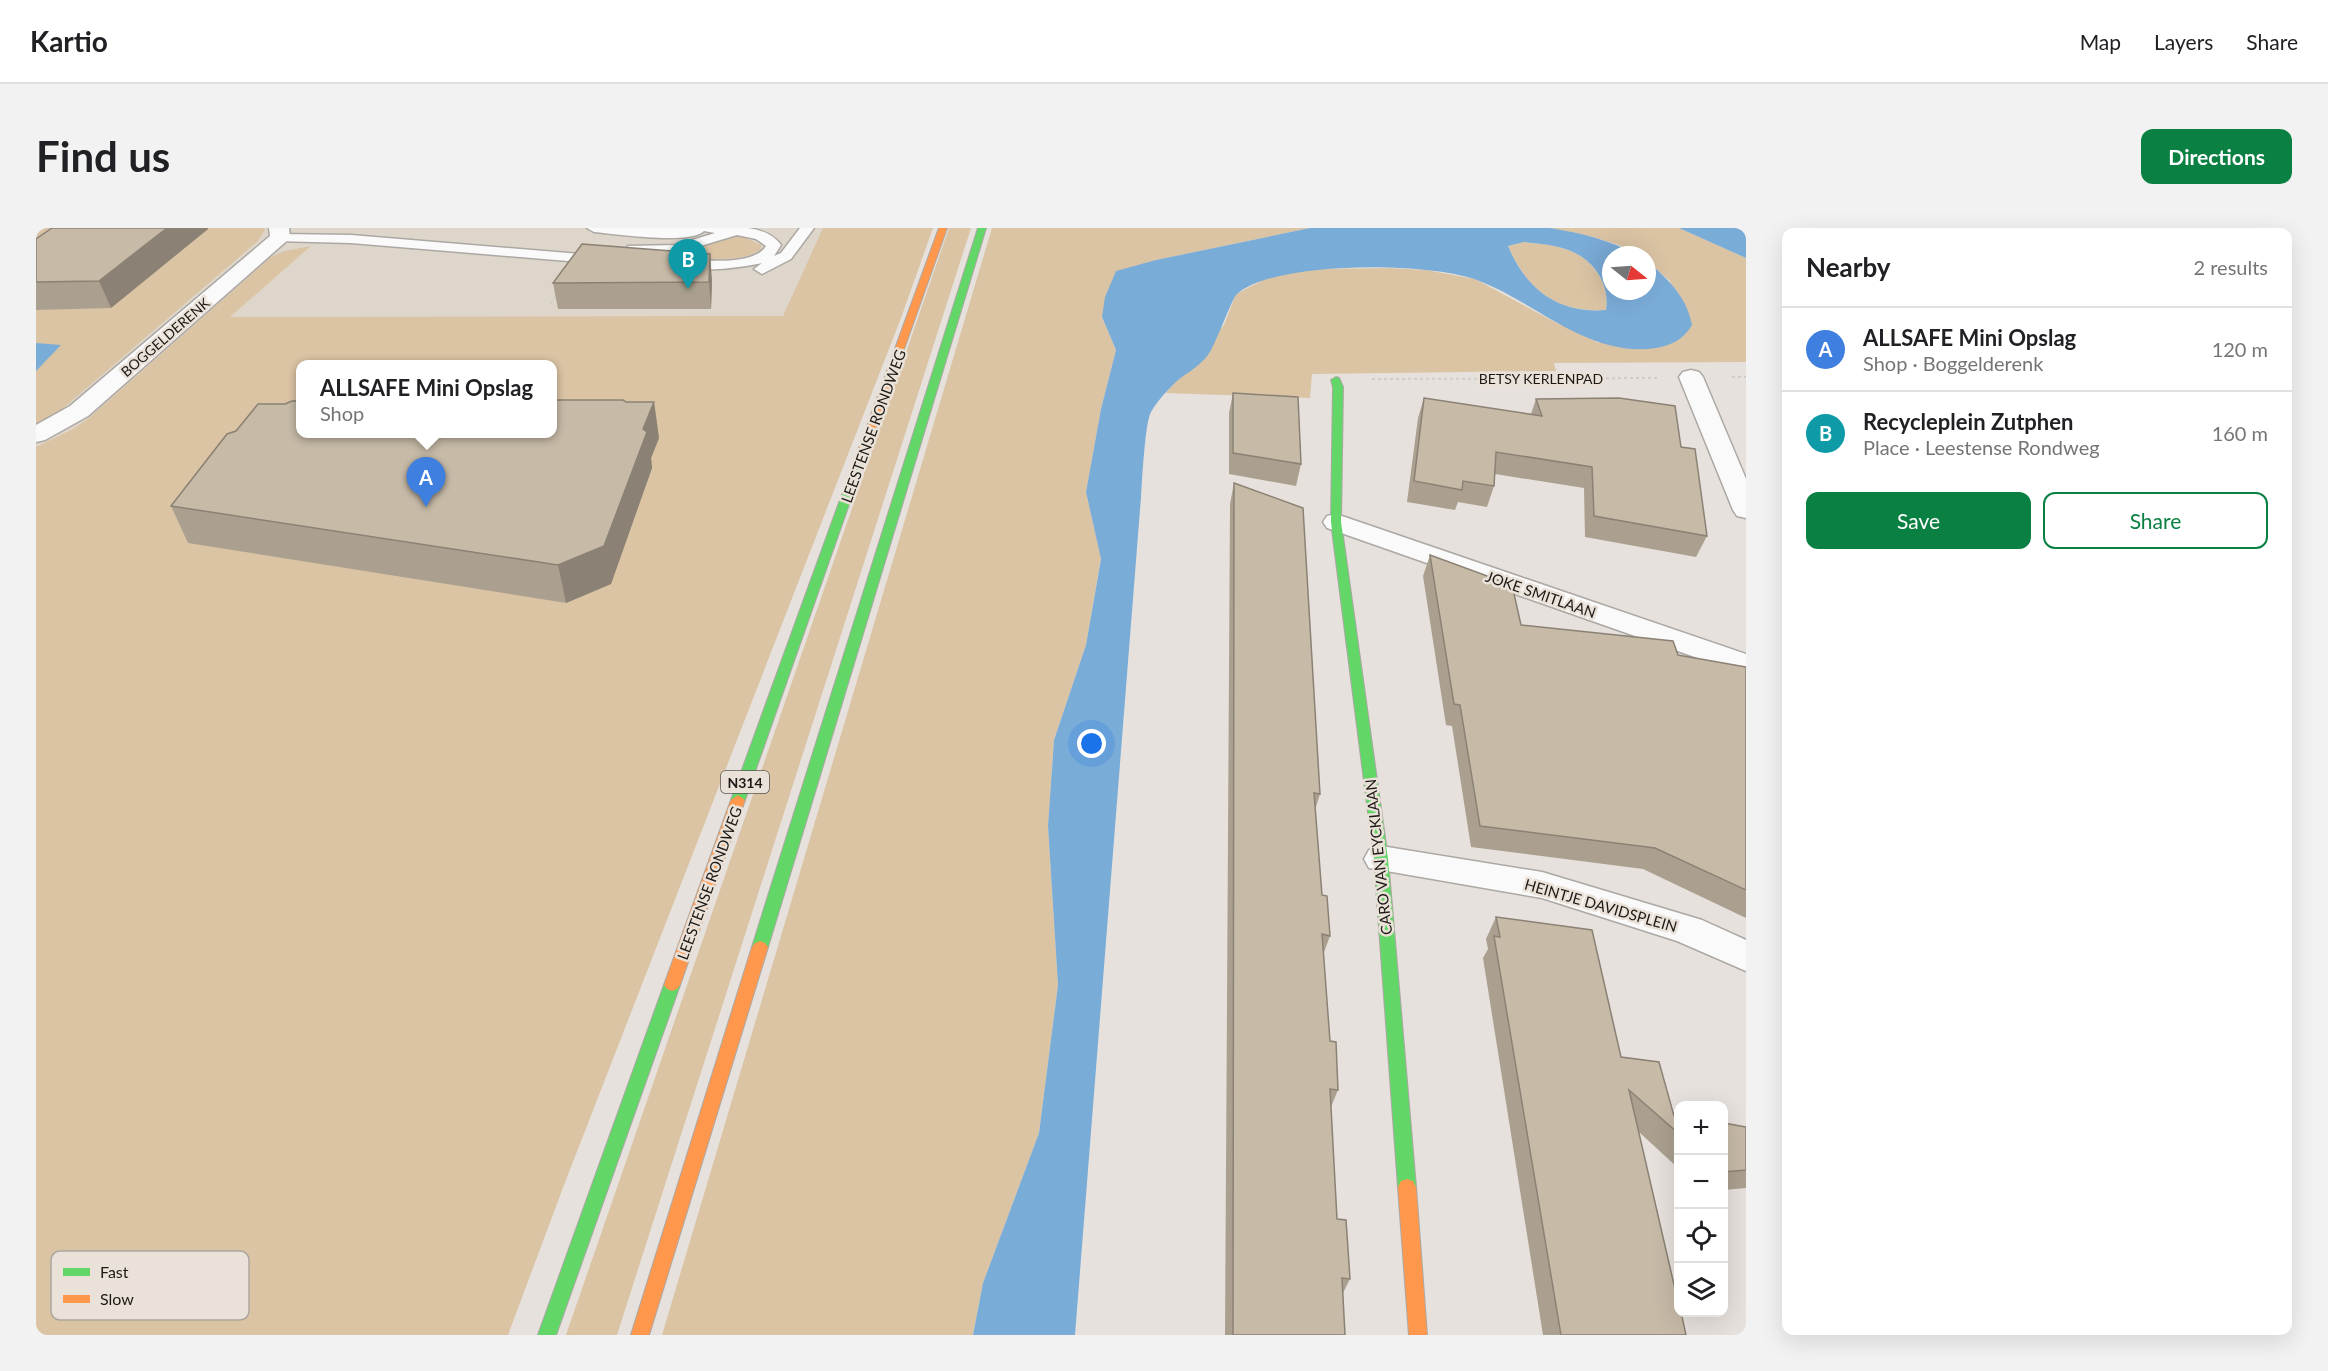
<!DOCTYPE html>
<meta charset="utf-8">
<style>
:root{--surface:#fff;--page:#f2f2f2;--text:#202124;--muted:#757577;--line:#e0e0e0;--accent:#0b8043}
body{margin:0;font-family:Lato,sans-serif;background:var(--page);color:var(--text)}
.controls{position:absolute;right:18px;bottom:18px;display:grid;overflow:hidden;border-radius:12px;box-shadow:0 6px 24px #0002}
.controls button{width:54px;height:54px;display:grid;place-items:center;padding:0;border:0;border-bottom:2px solid var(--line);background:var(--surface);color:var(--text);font:30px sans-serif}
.compass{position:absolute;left:1566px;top:18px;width:54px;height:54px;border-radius:50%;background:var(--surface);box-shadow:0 6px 24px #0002;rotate:107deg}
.you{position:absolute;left:1056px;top:516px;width:21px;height:21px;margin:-15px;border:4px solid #fff;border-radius:50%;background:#1a73e8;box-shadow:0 0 0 9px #1a73e833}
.badge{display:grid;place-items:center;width:39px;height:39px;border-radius:50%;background:var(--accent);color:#fff;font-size:20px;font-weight:700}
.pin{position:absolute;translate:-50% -50px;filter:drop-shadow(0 2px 3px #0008)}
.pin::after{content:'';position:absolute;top:32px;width:21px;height:18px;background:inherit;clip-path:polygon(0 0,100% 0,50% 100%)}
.popup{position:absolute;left:260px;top:132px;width:261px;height:78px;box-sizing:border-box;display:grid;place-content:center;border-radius:12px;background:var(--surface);filter:drop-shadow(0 2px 4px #0005);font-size:20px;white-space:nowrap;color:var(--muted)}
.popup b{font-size:22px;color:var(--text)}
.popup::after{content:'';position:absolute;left:50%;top:100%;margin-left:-12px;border:12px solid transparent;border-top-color:var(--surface)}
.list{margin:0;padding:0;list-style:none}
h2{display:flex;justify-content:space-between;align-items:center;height:78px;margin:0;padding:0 24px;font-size:26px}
h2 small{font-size:20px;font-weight:400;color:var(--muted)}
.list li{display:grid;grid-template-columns:39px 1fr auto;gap:18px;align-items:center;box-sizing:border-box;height:84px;padding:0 24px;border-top:2px solid var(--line)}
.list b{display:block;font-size:22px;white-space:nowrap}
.list p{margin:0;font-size:20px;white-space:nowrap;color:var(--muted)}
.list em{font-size:20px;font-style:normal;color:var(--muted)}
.actions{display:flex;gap:12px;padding:18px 24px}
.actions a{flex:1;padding:14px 0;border:2px solid var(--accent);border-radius:12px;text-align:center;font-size:21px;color:var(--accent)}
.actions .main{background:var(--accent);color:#fff}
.icon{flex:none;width:33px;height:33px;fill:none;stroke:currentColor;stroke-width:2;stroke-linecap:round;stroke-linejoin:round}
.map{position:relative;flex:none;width:1710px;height:1107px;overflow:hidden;border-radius:12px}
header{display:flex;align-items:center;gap:36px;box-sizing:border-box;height:84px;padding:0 30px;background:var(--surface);border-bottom:2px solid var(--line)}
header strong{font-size:28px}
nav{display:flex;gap:33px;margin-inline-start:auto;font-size:21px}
.intro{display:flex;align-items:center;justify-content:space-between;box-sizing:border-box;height:144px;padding:0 36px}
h1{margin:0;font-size:42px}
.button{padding:15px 27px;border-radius:12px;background:var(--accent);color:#fff;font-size:21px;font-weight:700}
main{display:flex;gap:36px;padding:0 36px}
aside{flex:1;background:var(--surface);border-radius:12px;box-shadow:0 6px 24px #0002}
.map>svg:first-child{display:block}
.built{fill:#ded6ca}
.green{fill:#dbc4a4;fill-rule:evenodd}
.water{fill:#7aacd8;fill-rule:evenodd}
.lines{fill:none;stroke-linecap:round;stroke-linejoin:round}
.lane-casing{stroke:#aca8a4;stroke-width:3}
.street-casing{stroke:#aca8a4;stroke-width:3}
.fast-casing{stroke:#aca8a4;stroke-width:2}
.slow-casing{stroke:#aca8a4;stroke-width:2}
.path{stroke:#cecdcc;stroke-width:2;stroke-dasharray:3 3;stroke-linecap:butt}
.lane{fill:#fbfafa;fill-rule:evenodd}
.street{fill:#fbfafa;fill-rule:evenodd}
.fast{fill:#63d668;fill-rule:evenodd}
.slow{fill:#ff974d;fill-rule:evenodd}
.wall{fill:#aba090}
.shaded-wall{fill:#8b8275}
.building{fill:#c7baa7;stroke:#8b8275;stroke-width:1.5}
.labels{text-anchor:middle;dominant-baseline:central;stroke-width:5;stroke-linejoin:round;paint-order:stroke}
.far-street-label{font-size:14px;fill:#1c1916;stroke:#eae2d8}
.shield{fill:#eae2d8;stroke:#5a5550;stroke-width:1.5}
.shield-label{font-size:14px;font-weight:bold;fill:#1c1916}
.street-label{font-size:15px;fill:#1c1916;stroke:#eae2d8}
.key{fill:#eae2d8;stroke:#aca69e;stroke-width:1.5}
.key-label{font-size:16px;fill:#1c1916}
</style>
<header>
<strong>Kartio</strong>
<nav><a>Map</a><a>Layers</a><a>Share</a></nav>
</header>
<div class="intro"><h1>Find us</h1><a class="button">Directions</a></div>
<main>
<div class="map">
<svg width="1710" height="1107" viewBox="0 0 1710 1107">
<rect width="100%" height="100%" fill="#e6e1dc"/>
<!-- built -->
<path class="built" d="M 0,0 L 810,0 L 763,112 L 195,108 L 0,245 Z"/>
<!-- green -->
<path class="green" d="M 0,0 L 228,0 L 229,2 L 222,13 L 25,182 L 0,198 Z
M 787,0 L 897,0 L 865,90 L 528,957 L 472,1107 L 0,1107 L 0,219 L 37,201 L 53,190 L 235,29 L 249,23 L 275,18 L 194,89 L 747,88 ZM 264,136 L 516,136 L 516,206 L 264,206 Z
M 913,0 L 935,0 L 581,1107 L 530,1107 Z
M 956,0 L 1274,0 L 1120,32 L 1066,89 L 1080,122 L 1065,181 L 1050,264 L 1065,330 L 1050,417 L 1018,512 L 1012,598 L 1022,757 L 1003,905 L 947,1055 L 937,1107 L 626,1107 Z
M 1514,0 L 1643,0 L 1710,30 L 1710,134 L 1518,135 L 1520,143 L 1276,146 L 1274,170 L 1130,165 L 1188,97 L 1200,66 L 1235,48 L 1280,41 L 1352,40 L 1390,42 L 1439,51 L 1515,92 L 1563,115 L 1635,54 L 1611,33 L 1611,27 C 1598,27 1591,20 1580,16 C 1558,9 1537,4 1514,0 Z
M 692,9 L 708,9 L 725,17 L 725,21 C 708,38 637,29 612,28 L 651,24 Z
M 1488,14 C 1504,16 1524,17 1539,25 C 1560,36 1574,59 1570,82 C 1521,85 1491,62 1472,18 Z"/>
<!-- water -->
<path class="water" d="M 1274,0 L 1514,0 C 1545,5 1574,12 1602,27 L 1575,27 L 1575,63 L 1611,63 L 1611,33 C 1632,51 1651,69 1656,97 C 1647,112 1636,117 1620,120 C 1552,130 1500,74 1441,52 C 1394,34 1240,32 1201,66 C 1195,72 1181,114 1172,127 C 1163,140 1145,147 1135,159 C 1128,166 1120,175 1115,184 C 1109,194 1106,254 1105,269 L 1039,1107 L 937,1107 L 947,1055 L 1003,905 L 1022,757 L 1012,598 L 1018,512 L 1050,417 L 1065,331 L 1050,264 L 1065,181 L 1080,122 L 1066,89 L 1069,69 L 1080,43 L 1120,32 ZM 1488,14 C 1504,16 1524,17 1539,25 C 1560,35 1574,59 1570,82 C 1522,86 1490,61 1472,18 Z
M 1643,0 L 1710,0 L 1710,30 Z
M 0,115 L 25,117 L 0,143 Z"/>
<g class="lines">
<defs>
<path id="lane" d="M 551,0 L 712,0 C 725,2 737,6 745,17 L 738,28 L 745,25 L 764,0 L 778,0 L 755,31 L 726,46 L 718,41 L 726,35 C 709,39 647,48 634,35 L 642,30 C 664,32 717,39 730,18 L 720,11 L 701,7 L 641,25 L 597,25 L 590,21 L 592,18 L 640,17 L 679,5 L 668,3 C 655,17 579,6 558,4 Z
M 244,6 L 315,7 L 568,28 L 575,32 L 568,36 L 315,15 L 239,13 L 237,10 L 239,7 Z"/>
<path id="street" d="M 233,0 L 253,0 L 254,10 L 52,188 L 9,212 L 0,214 L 0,197 L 34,178 L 234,8 Z
M 1655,142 L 1663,144 L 1667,149 L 1710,251 L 1710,290 L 1701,288 L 1697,282 L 1643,149 L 1647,144 Z
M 1300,286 L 1710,426 L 1710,447 L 1291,300 L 1287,294 L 1291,288 Z
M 1345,618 L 1506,644 L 1666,692 L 1710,712 L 1710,743 L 1641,713 L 1506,670 L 1333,640 L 1328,631 L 1333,622 Z"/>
<path id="fast" d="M 942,0 L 950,0 L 732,719 L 729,723 L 724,725 L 719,723 L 716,719 Z
M 1300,149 L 1303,150 L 1307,159 L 1305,294 L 1352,631 L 1380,959 L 1377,965 L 1371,967 L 1365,965 L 1362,959 L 1338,631 L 1295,294 L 1297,159 L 1295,152 Z
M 825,225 L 830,228 L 709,572 L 707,575 L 697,575 L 695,572 L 820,228 Z
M 636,751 L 641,753 L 644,757 L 520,1107 L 502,1107 L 628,757 L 631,753 Z"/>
<path id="slow" d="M 903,0 L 911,0 L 830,228 L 829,230 L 821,230 L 820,228 Z
M 702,567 L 709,572 L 644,757 L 641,761 L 636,763 L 631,761 L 628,757 L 695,572 Z
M 724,713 L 729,715 L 732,719 L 613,1107 L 595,1107 L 716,719 L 719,715 Z
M 1371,951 L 1377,953 L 1380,959 L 1391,1107 L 1373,1107 L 1362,959 L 1365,953 Z"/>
</defs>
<!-- lane casing -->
<use href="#lane" class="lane-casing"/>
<!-- street casing -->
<use href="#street" class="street-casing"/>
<!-- fast casing -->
<use href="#fast" class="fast-casing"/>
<!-- slow casing -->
<use href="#slow" class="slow-casing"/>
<!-- path -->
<path class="path" d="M 514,76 L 522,64
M 1696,149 L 1710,149
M 1336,151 L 1622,150"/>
<!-- lane -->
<use href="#lane" class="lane"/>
<!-- street -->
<use href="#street" class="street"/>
<!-- fast -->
<use href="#fast" class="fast"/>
<!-- slow -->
<use href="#slow" class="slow"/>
</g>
<!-- wall -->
<path class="wall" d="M 172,1 L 75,80 L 0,82 L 0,11 Z
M 676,52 L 675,81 L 522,81 L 517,55 Z
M 1197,165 L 1265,236 L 1260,258 L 1193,246 L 1193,185 Z
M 1388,170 L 1495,186 L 1500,171 L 1645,219 L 1671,308 L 1660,329 L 1549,309 L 1548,260 L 1459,246 L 1458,258 L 1451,279 L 1422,274 L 1419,282 L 1371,274 L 1382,190 Z
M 590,174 L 618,174 L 623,210 L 615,230 L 616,240 L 575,356 L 530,375 L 152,315 L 135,278 Z
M 1198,255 L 1284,566 L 1279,582 L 1286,667 L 1294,708 L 1287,727 L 1294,813 L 1302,862 L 1295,879 L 1301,991 L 1314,1051 L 1307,1065 L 1309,1107 L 1189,1107 L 1194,276 Z
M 1394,327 L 1485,397 L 1642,427 L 1710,439 L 1710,690 L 1607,641 L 1435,619 L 1416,498 L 1410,497 L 1387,348 Z
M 1460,689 L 1638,888 L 1642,889 L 1642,940 L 1603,904 L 1650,1107 L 1507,1107 L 1447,730 L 1452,721 L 1450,711 Z
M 1688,895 L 1710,899 L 1710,960 L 1688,962 Z"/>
<!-- shaded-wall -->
<path class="shaded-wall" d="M 131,0 L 172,0 L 172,1 L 75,80 L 63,53 Z
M 674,26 L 676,52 L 675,81 L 673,54 Z
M 618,174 L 623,210 L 615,230 L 616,240 L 575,356 L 530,375 L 522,337 L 607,201 Z"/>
<!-- building -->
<path class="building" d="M 16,0 L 131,0 L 63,53 L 0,54 L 0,11 Z
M 546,16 L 674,26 L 673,54 L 517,55 Z
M 1197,165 L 1262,169 L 1265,236 L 1197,225 Z
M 1388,170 L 1506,188 L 1500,171 L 1583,170 L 1639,178 L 1645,219 L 1659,221 L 1671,308 L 1558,288 L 1556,239 L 1460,224 L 1458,258 L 1427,253 L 1426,262 L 1378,253 Z
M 516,172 L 587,172 L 590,174 L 618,174 L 607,201 L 611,204 L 568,318 L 522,337 L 135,278 L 191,206 L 200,203 L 222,176 L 249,176 L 256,173 L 264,173 L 264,206 L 516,206 Z
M 1198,255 L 1267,280 L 1284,566 L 1278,565 L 1286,667 L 1291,668 L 1294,708 L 1286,706 L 1294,813 L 1300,814 L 1302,862 L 1294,861 L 1301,991 L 1310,992 L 1312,1021 L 1314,1051 L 1306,1050 L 1309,1107 L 1197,1107 Z
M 1394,327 L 1476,357 L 1485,397 L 1637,413 L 1642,427 L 1710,439 L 1710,662 L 1619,620 L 1444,598 L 1424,477 L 1418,476 Z
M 1460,689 L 1556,702 L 1585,829 L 1623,834 L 1638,888 L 1642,889 L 1642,905 L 1593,862 L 1642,1074 L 1642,1084 L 1645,1084 L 1650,1107 L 1525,1107 L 1458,708 L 1464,709 Z
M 1688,895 L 1710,899 L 1710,942 L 1688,944 Z"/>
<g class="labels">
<!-- far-street labels -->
<g class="far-street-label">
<text transform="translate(129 109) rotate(-41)">BOGGELDERENK</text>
<text x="1505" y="150">BETSY KERLENPAD</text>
</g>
<!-- shield labels -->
<rect class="shield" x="685" y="543" width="48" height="22" rx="4.5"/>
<g class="shield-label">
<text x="709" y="554">N314</text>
</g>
<!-- street labels -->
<g class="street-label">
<text transform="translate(837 198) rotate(-70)">LEESTENSE RONDWEG</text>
<text transform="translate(1505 366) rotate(19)">JOKE SMITLAAN</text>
<text transform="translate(1342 629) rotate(-96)">CARO VAN EYCKLAAN</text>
<text transform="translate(673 655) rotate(-70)">LEESTENSE RONDWEG</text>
<text transform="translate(1565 677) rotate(16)">HEINTJE DAVIDSPLEIN</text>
</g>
</g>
<!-- legend -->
<rect x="15" y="1023" width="198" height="69" rx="9" class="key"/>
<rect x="27" y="1040" width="27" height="8" fill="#63d668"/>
<rect x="27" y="1067" width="27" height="8" fill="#ff974d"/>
<g class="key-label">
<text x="64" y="1050">Fast</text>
<text x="64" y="1077">Slow</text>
</g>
</svg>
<div class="controls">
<button>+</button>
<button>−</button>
<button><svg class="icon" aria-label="locate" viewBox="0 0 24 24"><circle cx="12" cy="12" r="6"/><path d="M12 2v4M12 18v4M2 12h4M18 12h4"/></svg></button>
<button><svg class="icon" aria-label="layers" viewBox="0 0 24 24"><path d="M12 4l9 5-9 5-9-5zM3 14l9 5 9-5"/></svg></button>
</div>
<svg class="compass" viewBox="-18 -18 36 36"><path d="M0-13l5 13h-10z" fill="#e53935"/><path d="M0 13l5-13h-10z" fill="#757577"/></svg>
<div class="you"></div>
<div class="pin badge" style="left:390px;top:279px;background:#3f7fe0">A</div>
<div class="popup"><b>ALLSAFE Mini Opslag</b>Shop</div>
<div class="pin badge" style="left:652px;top:61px;background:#0f9aa8">B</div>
</div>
<aside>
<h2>Nearby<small>2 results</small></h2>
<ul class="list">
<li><span class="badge" style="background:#3f7fe0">A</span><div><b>ALLSAFE Mini Opslag</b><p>Shop · Boggelderenk</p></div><em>120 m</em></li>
<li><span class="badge" style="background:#0f9aa8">B</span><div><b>Recycleplein Zutphen</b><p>Place · Leestense Rondweg</p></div><em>160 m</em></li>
</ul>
<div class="actions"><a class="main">Save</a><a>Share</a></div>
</aside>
</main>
